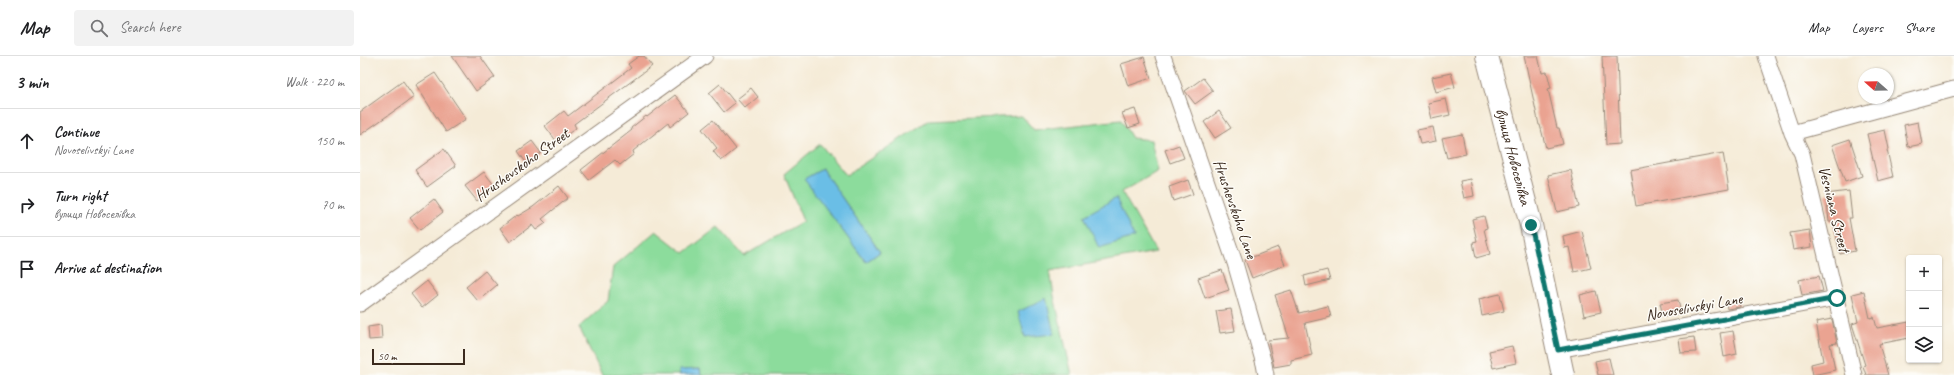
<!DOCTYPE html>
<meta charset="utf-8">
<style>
:root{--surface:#fff;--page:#f2f2f2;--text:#202124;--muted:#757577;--line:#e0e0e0}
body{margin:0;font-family:Caveat,sans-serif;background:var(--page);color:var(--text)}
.controls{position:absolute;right:12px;bottom:12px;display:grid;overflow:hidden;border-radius:4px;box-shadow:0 1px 3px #0004}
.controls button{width:36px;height:36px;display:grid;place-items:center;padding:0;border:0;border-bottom:1px solid var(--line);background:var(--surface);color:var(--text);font:20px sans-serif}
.compass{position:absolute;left:1498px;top:12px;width:36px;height:36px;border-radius:50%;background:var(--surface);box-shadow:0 1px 3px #0004;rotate:290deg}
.scale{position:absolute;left:12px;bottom:10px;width:93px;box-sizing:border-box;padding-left:4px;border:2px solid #3b2a1e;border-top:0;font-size:11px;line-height:14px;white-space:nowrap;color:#3b2a1e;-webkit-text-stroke:3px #fdfcf7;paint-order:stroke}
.stop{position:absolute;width:12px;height:12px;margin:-9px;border:3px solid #0f766e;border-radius:50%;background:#fff}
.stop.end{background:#0f766e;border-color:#fff;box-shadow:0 1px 4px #0008}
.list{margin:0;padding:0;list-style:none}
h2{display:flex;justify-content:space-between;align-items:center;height:52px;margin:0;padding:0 16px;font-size:17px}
h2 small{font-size:13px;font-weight:400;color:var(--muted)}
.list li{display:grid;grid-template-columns:26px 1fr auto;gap:12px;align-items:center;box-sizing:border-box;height:64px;padding:0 16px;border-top:1px solid var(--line)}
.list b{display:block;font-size:15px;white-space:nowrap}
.list p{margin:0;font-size:13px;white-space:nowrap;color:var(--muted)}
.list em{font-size:13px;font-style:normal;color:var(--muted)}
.icon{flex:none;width:22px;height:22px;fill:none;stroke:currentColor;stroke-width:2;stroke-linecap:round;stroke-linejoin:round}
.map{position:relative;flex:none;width:1594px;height:319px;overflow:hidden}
header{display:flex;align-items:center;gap:24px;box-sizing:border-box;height:56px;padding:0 20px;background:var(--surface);border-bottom:1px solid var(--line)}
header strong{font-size:19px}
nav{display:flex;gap:22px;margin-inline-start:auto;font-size:14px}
.search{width:280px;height:36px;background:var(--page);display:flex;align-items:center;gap:10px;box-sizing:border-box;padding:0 14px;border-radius:4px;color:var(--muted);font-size:15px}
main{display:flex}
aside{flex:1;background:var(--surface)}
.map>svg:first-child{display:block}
.green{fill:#8cdc9c;stroke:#64835d;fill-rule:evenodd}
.water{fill:#6abee6;stroke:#527482}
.building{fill:#eaa391}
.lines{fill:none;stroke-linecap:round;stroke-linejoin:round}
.minor-casing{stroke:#988a7a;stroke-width:17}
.primary-casing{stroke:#988a7a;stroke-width:24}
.minor{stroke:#fff;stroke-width:15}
.primary{stroke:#fff;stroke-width:22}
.route{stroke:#0f766e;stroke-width:5}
.labels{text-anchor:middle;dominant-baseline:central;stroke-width:3;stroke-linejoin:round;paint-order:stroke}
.street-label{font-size:16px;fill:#3b2a1e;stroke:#fdfcf7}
</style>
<header>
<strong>Map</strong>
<div class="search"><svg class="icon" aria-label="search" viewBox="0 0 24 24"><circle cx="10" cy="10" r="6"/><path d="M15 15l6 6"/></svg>Search here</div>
<nav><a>Map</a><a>Layers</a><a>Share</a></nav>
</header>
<main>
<aside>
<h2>3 min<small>Walk · 220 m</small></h2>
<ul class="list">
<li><svg class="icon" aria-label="ahead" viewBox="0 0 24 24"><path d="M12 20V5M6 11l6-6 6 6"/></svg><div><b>Continue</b><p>Novoselivskyi Lane</p></div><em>150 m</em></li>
<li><svg class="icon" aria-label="right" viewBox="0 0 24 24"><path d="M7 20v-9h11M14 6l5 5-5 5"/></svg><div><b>Turn right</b><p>вулиця Новоселівка</p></div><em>70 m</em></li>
<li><svg class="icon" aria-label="arrive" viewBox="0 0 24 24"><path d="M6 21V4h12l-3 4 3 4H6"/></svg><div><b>Arrive at destination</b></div></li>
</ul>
</aside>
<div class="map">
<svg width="1594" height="319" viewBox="0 0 1594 319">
<rect width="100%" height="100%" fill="#fdfcf7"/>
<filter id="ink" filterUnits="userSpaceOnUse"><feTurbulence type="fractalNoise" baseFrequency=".025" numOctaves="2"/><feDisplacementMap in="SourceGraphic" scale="8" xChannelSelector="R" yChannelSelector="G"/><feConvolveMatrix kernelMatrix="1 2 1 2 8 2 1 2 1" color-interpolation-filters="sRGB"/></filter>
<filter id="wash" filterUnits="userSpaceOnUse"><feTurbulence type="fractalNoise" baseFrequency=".012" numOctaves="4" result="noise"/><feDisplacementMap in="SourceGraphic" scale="16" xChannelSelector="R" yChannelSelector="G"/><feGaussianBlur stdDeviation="0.9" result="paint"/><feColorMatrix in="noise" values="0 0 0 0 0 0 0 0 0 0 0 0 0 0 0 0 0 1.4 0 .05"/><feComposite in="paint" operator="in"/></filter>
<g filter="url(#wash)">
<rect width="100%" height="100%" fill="#f5ebd7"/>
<!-- green -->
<path class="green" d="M 662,60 L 674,74 L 761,64 L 772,82 L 791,84 L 798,115 L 762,136 L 796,196 L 690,215 L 694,240 L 712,319 L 341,319 L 340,313 L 320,314 L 319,319 L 242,319 L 219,271 L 248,245 L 253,211 L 296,175 L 324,197 L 358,171 L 384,200 L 443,165 L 424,118 L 460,88 L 486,119 L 569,64 ZM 462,113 L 520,196 L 506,206 L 445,123 Z"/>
<!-- water -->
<path class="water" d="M 462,113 L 520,196 L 506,206 L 444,123 Z
M 756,142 L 774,181 L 739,192 L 724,160 Z
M 686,242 L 694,278 L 665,281 L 658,256 Z
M 340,313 L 341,319 L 319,319 L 319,314 Z"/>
<g id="blocks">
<!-- building -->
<path class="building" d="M 92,0 L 120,0 L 135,21 L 116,35 Z
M 279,0 L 284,0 L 292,10 L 214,68 L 216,72 L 197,86 L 185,70 L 204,55 L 208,60 L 271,12 L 268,8 Z
M 1164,0 L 1178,0 L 1182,17 L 1187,16 L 1191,32 L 1188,33 L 1197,72 L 1199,72 L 1203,88 L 1186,92 L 1180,69 L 1179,69 Z
M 1242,0 L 1257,0 L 1260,88 L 1246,89 Z
M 784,1 L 791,22 L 768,30 L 761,8 Z
M 75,17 L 106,63 L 86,76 L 56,29 Z
M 1091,17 L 1095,31 L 1076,36 L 1072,21 Z
M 843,22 L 853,35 L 835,48 L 825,35 Z
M 43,25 L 54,41 L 0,79 L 0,56 Z
M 360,28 L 375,47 L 364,56 L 349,37 Z
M 391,32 L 398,41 L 385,52 L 377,43 Z
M 315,39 L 329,56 L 310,71 L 308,67 L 273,95 L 274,98 L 260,109 L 255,104 L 229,124 L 221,114 L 272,74 L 271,72 L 286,60 L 287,61 Z
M 1086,43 L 1090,59 L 1072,63 L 1068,47 Z
M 775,53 L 780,68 L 768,72 L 762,57 Z
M 859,55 L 871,72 L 855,82 L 844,66 Z
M 353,64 L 376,93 L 361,105 L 353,95 L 357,92 L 342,73 Z
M 1558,66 L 1562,88 L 1548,91 L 1544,69 Z
M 1073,71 L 1076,85 L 1060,88 L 1057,74 Z
M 1525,74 L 1529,93 L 1527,94 L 1533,121 L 1518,125 L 1507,78 Z
M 1102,78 L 1106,98 L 1087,102 L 1082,82 Z
M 1490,83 L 1502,120 L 1485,126 L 1472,89 Z
M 172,85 L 181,97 L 167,108 L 158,95 Z
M 819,89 L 824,102 L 810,107 L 805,94 Z
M 84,93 L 96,110 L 67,131 L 55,114 Z
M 1363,97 L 1369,133 L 1276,150 L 1270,114 Z
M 1211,114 L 1219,151 L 1197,156 L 1188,119 Z
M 124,116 L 135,130 L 117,145 L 105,130 Z
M 1111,123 L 1114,140 L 1104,142 L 1100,125 Z
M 828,124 L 833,138 L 813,145 L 809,131 Z
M 199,130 L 208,142 L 182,163 L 186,167 L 176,174 L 172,169 L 150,186 L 140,172 L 157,159 L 158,160 L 173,151 Z
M 1489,135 L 1492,162 L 1489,162 L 1495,195 L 1480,198 L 1473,165 L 1469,165 L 1466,138 Z
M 74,143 L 83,156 L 60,174 L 50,162 Z
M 1124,160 L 1127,172 L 1124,173 L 1130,198 L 1116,202 L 1113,186 L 1117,185 L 1112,163 Z
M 1450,174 L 1452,191 L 1433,194 L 1430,177 Z
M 1222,175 L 1231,212 L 1214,216 L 1209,191 L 1205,192 L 1203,180 Z
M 918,191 L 925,209 L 892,222 L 885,204 Z
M 862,214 L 869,234 L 845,242 L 838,222 Z
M 967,214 L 970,224 L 946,230 L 944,220 Z
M 125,215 L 137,229 L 118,245 L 106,231 Z
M 1459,220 L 1463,235 L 1442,239 L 1439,224 Z
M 67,225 L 78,239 L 62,252 L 51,238 Z
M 931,234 L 939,257 L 968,250 L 971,261 L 945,267 L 952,299 L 931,304 L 931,308 L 914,311 L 908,284 L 929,282 L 915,239 Z
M 1236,235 L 1241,256 L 1224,260 L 1220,239 Z
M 1504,235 L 1510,262 L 1514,261 L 1517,272 L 1549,266 L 1549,282 L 1519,288 L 1528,319 L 1506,319 L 1503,310 L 1505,309 L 1492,268 L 1498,266 L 1492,238 Z
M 1140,238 L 1144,255 L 1122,260 L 1119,243 Z
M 1318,244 L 1321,257 L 1303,260 L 1300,247 Z
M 1379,244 L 1380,251 L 1367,253 L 1366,246 Z
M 871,253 L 875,275 L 860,277 L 856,255 Z
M 1472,263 L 1477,287 L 1470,288 L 1475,314 L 1453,319 L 1451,308 L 1463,305 L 1456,266 Z
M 21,269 L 22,283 L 9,284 L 8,271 Z
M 1373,275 L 1377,298 L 1364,301 L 1360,277 Z
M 1334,281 L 1336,296 L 1321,297 L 1319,283 Z
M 1152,290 L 1156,307 L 1133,312 L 1129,295 Z
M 1249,302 L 1253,319 L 1238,319 L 1235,305 Z"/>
</g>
</g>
<g filter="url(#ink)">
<use href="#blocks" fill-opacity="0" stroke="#988a7a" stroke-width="1"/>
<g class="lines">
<defs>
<path id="minor" d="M 803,0 L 875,207 L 904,308 L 906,319
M 1406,0 L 1432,77 L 1442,98 L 1494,319
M 1432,77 L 1594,33
M 0,248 L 345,0
M 1198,294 L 1477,242"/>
<g id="primary">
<path id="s1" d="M 1127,0 L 1171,169 L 1203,319"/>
</g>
</defs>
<!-- minor casing -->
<use href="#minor" class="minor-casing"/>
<!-- primary casing -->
<use href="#primary" class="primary-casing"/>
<!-- minor -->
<use href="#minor" class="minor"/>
<!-- primary -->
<use href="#primary" class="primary"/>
</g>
</g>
<g class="lines" filter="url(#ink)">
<!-- route -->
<path class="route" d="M 1171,169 L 1198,294 L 1477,242"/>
</g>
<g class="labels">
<!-- street labels -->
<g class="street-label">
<text stroke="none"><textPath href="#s1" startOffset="104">вулиця Новоселівка</textPath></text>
<text transform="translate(162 109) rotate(-36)">Hrushevskoho Street</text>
<text transform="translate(875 153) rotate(71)">Hrushevskoho Lane</text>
<text transform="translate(1474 153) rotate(76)">Vesniana Street</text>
<text transform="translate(1334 251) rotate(-10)">Novoselivskyi Lane</text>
</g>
</g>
</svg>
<div class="controls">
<button>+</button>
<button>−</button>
<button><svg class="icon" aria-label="layers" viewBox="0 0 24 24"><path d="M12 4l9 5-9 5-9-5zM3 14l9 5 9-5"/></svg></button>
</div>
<svg class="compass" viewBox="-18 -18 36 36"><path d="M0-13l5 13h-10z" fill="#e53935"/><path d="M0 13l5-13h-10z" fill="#757577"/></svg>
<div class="scale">50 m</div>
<div class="stop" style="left:1477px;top:242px"></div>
<div class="stop end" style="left:1171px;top:169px"></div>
</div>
</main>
